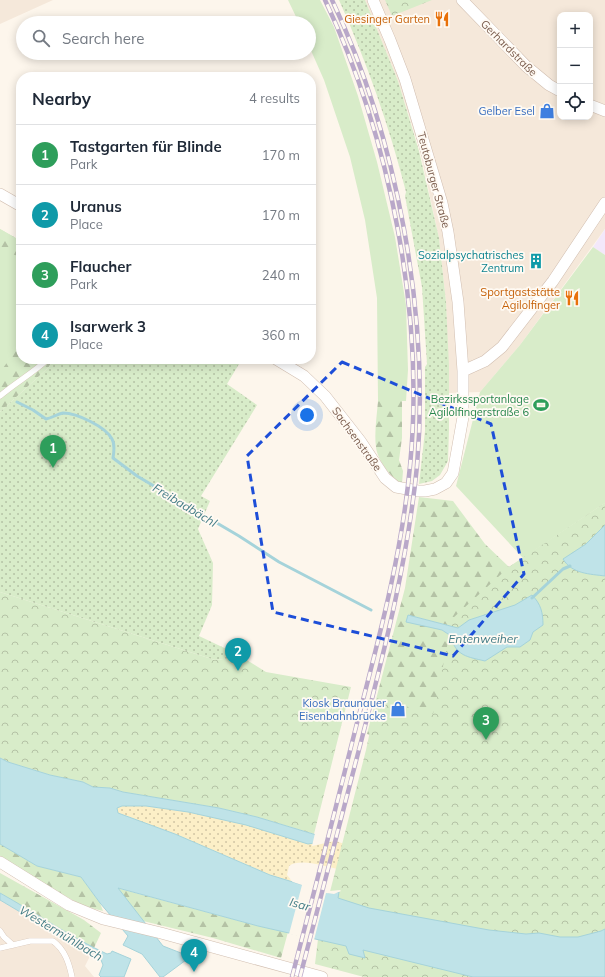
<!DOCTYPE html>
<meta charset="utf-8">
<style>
:root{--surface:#fff;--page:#f6f6f7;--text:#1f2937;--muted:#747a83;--line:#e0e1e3;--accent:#ea580c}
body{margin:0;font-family:Mulish,sans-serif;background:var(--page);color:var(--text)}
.controls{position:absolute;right:12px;top:12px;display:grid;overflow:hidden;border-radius:8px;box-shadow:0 2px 10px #0003}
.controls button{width:36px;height:36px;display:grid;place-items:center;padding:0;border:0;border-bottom:1px solid var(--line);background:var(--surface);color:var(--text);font:20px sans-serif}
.you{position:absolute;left:307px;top:415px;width:14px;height:14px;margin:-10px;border:3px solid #fff;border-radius:50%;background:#1a73e8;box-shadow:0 0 0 6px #1a73e833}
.badge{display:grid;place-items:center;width:26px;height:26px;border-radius:50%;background:var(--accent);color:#fff;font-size:13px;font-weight:700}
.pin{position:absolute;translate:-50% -33px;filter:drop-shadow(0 1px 2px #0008)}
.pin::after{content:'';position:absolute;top:21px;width:14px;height:12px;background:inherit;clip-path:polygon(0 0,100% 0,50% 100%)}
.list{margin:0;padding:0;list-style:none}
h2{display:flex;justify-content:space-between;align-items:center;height:52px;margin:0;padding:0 16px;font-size:17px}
h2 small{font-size:13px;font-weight:400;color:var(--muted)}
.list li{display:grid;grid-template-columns:26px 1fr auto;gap:12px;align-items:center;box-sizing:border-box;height:60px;padding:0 16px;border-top:1px solid var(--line)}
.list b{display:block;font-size:15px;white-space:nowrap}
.list p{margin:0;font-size:13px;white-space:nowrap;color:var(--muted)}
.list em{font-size:13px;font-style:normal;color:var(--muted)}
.icon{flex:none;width:22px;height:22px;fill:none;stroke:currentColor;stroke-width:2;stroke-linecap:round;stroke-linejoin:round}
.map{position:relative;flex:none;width:605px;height:977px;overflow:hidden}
.search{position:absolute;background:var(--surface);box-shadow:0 2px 10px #0003;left:16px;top:16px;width:300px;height:44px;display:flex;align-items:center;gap:10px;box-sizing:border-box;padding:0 14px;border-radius:22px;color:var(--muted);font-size:15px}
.panel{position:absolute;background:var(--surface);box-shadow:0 2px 10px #0003;left:16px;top:72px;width:300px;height:292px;border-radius:16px}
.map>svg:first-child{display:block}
.residential{fill:#f5e8da;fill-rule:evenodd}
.education{fill:#f3e8fa}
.grass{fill:#d8ecc9}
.forest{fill:url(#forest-firs);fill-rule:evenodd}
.sand{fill:url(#sand-dots)}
.park{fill:url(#park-crowns)}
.garden{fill:url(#garden-dots)}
.water{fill:#bfe3e8;stroke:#a5d3da}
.pier{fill:#fdf6ec}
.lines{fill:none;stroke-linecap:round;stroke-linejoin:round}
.stream{stroke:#a5d3da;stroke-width:3}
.lane-casing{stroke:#d1beb0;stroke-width:6}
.street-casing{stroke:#d1beb0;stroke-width:12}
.lane{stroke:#fff;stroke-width:5.5}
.street{stroke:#fff;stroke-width:11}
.rail-casing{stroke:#b9a8c9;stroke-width:4.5}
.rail{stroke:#fffaf3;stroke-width:3;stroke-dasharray:9;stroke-linecap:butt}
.marked{fill:none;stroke:#1d4ed8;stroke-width:3;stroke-dasharray:8 5;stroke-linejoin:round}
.labels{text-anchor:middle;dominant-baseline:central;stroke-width:3.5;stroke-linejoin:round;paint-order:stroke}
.food-label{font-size:11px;fill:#c56008;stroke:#fffaf3;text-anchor:end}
.street-label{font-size:11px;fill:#7a5c4d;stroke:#fffaf3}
.shop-label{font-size:11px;fill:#366cbe;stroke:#fffaf3;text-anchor:end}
.culture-label{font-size:11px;fill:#0d838f;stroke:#fffaf3;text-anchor:end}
.leisure-label{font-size:11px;fill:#27864d;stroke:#fffaf3;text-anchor:end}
.water-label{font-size:12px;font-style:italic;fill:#437c86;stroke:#fffaf3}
</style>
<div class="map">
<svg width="605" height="977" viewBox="0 0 605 977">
<defs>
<pattern id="forest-firs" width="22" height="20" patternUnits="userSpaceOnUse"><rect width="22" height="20" fill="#d8ecc9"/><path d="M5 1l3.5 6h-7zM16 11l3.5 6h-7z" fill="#b4c2a5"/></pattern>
<pattern id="sand-dots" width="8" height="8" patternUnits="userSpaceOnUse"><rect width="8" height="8" fill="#fcefc7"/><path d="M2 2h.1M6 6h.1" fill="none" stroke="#d1c5a4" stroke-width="1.8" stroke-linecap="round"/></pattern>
<pattern id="park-crowns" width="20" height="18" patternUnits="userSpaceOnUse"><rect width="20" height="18" fill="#d8ecc9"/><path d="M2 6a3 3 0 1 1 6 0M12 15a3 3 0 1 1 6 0" fill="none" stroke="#b4c2a5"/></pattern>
<pattern id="garden-dots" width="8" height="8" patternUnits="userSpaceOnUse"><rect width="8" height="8" fill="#d8ecc9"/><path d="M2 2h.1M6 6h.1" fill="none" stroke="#b4c2a5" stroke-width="1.8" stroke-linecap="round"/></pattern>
</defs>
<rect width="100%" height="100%" fill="#fdf6ec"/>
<!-- residential -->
<path class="residential" d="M 0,0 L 53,0 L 0,24 Z
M 365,0 L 605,0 L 605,229 L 520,345 L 480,392 L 449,393 L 446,302 L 439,238 L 420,151 L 398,81 ZM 560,15 L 590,15 L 590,117 L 560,117 Z
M 0,900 L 91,954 L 85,966 L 94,977 L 0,977 Z"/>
<!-- education -->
<path class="education" d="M 605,229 L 605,255 L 593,247 Z"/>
<!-- grass -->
<path class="grass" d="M 288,0 L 320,0 L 334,27 L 358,96 L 377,162 L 395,237 L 406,305 L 408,370 L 406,401 L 378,401 L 377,298 L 365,220 L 350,157 L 324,80 L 309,46 L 309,23 L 299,23 Z
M 0,229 L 21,241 L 21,359 L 0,381 Z
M 593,247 L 605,255 L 605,503 L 523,558 L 456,486 L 480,392 L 520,345 Z"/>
<!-- forest -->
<path class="forest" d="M 0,229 L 21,241 L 21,257 L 6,252 L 0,261 Z
M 18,348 L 21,348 L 21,359 L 54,359 L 48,368 L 0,412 L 0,372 Z
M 378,401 L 402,401 L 402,438 L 399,460 L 403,471 L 402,484 C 392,479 377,460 376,447 C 374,433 377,415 378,401 Z
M 419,497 L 453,501 L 485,544 L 509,567 L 605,503 L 605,804 L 367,734 L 405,588 ZM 408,615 L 458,628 L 451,636 L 442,630 Z
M 0,844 L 37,866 L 81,877 L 100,903 L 103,911 L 83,906 L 0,859 Z
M 0,873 L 84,920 L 101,933 L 94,948 L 76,939 L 0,893 Z
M 117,888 L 258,926 L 288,932 L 281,958 L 213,938 L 143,921 Z"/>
<!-- sand -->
<path class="sand" d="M 122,806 L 146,806 L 188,812 L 333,840 L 350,846 L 337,869 C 324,866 300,858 289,866 L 287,875 L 293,882 L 270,875 L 175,834 L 118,813 L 117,808 Z"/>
<!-- park -->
<path class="park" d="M 385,0 L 432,0 L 392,16 Z
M 605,503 L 605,977 L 364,977 L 315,964 L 318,939 L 366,750 L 377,698 L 433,714 L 453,618 L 509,567 Z
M 0,592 L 215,660 L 232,658 L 237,654 L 266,672 L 351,687 L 314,834 L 257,817 L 219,808 L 123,792 L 110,788 L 93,787 L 83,782 L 50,775 L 8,762 L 0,758 Z"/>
<!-- garden -->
<path class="garden" d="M 339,0 L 365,0 L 398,81 L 419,151 L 439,238 L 446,302 L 449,366 L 449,429 L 448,461 L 440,475 L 432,481 L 419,484 L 425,431 L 425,367 L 427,364 L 422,287 L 405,196 L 406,192 C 389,125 367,63 339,0 Z
M 54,359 L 242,359 L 227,384 L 257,405 L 201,496 L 210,501 L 198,529 L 213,563 L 212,605 L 199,636 L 237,654 L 232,658 L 215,660 L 0,592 L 0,412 L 48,368 Z"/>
<!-- water -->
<path class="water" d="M 605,525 L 605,576 C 590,574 572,574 563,559 L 586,544 Z
M 532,595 C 541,604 543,613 543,625 L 533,632 L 530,640 L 520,647 L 507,647 L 485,661 C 468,657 455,656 451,636 L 442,630 L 406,622 L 408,615 L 458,628 L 469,620 L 515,605 Z
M 0,758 L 8,762 L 50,775 L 83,782 L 93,787 L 110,788 L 123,792 L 219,808 L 257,817 L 333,840 L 308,844 L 246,825 L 188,812 L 146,806 L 122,806 L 117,808 L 118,813 L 175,834 L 270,875 L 329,893 L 339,892 L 338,898 L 369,908 L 489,930 L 526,934 L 539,933 L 560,937 L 578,937 L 601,931 L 605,929 L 605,977 L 473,977 L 363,950 L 365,958 L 349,954 L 346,946 L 258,926 L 118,888 L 163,946 L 181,953 L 186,960 L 163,977 L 160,977 L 142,954 L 123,945 L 128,936 L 100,903 L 81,877 L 37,866 L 0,844 Z
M 0,893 C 36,913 70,937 107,954 L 111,953 L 112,951 L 131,959 L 124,977 L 101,977 L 99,975 L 103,965 L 101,960 L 0,900 Z"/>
<!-- pier -->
<path class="pier" d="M 315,833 L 334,839 L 335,841 L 312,846 Z
M 289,879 L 330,891 L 340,890 L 341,891 L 334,894 L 326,893 L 314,940 L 289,934 L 302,885 L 293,882 Z"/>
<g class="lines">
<!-- stream -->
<path class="stream" d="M 17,402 L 33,410 L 46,419 C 52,418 57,414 63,413 C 77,413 106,427 112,439 C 115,444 114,452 113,458 L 137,476 L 239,536 L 279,562 L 371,610
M 532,598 L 563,569 L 570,566"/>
<defs>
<path id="lane" d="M 0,396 C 15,383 33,373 48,359
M 0,931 L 4,937 L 13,945
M 0,948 L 30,941 L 53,941 C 65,950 69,963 72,977"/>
<path id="street" d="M 462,0 L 526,66 L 549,85 L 560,91
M 590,105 L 605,111
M 0,194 L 21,206
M 276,359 L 304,376 L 325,396 L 361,442 L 385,478 L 396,487 L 418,491 L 425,491 L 435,489 L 446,483 L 453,473 L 463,417 L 463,371 L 458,302 L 448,232 L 442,203 L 405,79 L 390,40 L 373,0
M 463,371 L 485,361 L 502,347 L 553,281 L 605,203
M 0,862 L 69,905 L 103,919 L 161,933 L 322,977"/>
</defs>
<!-- lane casing -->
<use href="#lane" class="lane-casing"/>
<!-- street casing -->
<use href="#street" class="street-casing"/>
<!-- lane -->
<use href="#lane" class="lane"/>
<!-- street -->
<use href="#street" class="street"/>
<defs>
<path id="rail" d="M 292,977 C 314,892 336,808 357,723 C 379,638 402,553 410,466 C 425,315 390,137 325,0
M 300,977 C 321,897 341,817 362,738 C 385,648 408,558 417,466 C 430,315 397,137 332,0"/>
</defs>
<!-- rail casing -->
<use href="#rail" class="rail-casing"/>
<!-- rail -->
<use href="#rail" class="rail"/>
</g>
<!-- marked area -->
<path class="marked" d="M 342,362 L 491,424 L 524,574 L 453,656 L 273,612 L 247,456 Z"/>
<!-- icons -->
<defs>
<symbol id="restaurant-bare" viewBox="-9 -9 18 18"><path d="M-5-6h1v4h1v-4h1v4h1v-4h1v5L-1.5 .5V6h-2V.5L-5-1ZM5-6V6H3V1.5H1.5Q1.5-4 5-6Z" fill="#e8710a" stroke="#fffaf3" stroke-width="2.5" paint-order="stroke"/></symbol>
<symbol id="shop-bare" viewBox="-9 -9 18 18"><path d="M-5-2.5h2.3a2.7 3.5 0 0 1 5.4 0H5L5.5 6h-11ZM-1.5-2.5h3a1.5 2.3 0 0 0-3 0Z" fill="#3f7fe0" stroke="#fffaf3" stroke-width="2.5" paint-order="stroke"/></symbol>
<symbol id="building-bare" viewBox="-9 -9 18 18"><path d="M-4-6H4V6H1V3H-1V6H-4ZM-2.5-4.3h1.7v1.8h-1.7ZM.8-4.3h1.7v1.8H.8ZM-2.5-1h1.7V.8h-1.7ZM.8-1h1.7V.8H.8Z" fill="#0f9aa8" stroke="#fffaf3" stroke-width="2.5" paint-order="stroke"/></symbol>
<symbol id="stadium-bare" viewBox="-9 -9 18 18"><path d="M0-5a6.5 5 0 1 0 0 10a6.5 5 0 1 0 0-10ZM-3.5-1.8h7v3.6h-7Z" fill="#2e9e5b" stroke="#fffaf3" stroke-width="2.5" paint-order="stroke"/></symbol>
</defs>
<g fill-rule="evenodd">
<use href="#restaurant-bare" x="431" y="8" width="22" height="22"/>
<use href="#shop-bare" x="536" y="100" width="22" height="22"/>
<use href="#building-bare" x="525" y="250" width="22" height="22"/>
<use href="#restaurant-bare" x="561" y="287" width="22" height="22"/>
<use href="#stadium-bare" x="530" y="394" width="22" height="22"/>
<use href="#shop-bare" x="387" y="698" width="22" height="22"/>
</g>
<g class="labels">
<!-- food labels -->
<g class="food-label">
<text x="430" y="19">Giesinger Garten</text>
<text x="560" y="292">Sportgaststätte<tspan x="560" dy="13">Agilolfinger</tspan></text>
</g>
<!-- street labels -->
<g class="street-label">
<text transform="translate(509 48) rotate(45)">Gerhardstraße</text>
<text transform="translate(434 180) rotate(75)">Teutoburger Straße</text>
<text transform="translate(357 439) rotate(54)">Sachsenstraße</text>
</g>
<!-- shop labels -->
<g class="shop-label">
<text x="535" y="111">Gelber Esel</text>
<text x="386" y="703">Kiosk Braunauer<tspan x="386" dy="13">Eisenbahnbrücke</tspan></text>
</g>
<!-- culture labels -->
<g class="culture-label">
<text x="524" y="255">Sozialpsychatrisches<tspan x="524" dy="13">Zentrum</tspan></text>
</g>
<!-- leisure labels -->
<g class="leisure-label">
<text x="529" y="399">Bezirkssportanlage<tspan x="529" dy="13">Agilolfingerstraße 6</tspan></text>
</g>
<!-- water labels -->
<g class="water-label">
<text transform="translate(185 505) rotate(31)">Freibadbächl</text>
<text x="483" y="638">Entenweiher</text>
<text transform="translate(300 904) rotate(16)">Isar</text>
<text transform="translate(61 933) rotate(31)">Westermühlbach</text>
</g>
</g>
</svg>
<div class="controls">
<button>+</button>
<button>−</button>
<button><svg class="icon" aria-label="locate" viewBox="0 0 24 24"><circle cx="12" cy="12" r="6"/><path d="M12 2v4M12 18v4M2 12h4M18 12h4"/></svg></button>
</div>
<div class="you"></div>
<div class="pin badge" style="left:53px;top:468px;background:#2e9e5b">1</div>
<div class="pin badge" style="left:238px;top:671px;background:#0f9aa8">2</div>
<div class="pin badge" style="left:486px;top:740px;background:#2e9e5b">3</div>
<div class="pin badge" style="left:194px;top:972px;background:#0f9aa8">4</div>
<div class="search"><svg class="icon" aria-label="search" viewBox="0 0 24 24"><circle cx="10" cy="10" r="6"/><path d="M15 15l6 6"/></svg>Search here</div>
<section class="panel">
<h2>Nearby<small>4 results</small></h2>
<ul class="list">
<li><span class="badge" style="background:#2e9e5b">1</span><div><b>Tastgarten für Blinde</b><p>Park</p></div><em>170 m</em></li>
<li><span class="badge" style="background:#0f9aa8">2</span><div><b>Uranus</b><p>Place</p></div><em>170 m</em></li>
<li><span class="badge" style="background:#2e9e5b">3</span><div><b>Flaucher</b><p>Park</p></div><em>240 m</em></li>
<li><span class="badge" style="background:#0f9aa8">4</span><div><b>Isarwerk 3</b><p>Place</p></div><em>360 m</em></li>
</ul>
</section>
</div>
